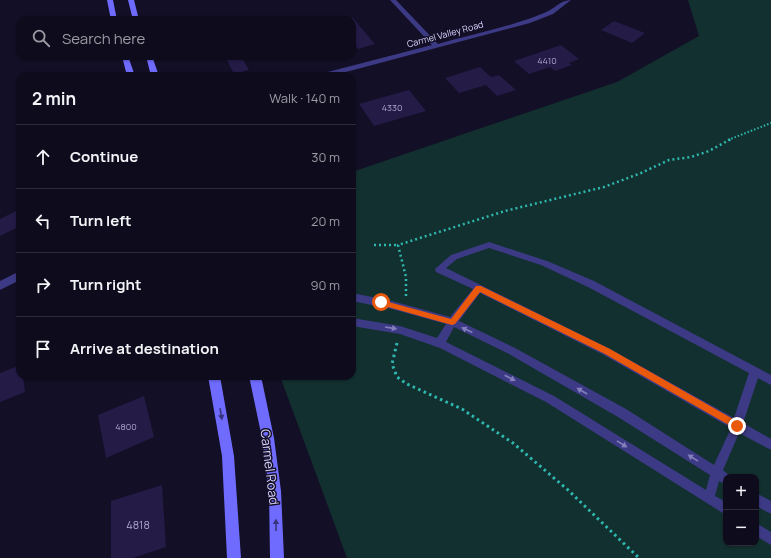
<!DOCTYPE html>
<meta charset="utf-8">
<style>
:root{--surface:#0e0b1c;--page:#171425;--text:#f1f3f6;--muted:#9b9ba3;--line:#2e2b3b}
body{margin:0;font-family:Manrope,sans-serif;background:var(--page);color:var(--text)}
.controls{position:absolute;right:12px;bottom:12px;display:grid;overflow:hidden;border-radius:8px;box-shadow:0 1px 3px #0004}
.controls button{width:36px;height:36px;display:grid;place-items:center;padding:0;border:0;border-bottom:1px solid var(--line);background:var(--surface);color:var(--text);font:20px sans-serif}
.stop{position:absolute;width:12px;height:12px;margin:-9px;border:3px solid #ea580c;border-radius:50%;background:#fff}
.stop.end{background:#ea580c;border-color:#fff;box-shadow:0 1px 4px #0008}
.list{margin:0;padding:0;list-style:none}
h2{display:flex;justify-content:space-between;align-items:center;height:52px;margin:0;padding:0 16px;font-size:17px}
h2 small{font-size:13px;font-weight:400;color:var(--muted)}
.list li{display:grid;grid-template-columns:26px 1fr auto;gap:12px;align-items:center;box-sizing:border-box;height:64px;padding:0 16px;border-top:1px solid var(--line)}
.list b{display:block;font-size:15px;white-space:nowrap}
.list em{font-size:13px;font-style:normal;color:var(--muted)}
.icon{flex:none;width:22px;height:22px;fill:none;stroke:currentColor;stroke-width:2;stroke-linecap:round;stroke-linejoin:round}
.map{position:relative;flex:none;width:771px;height:558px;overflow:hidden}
.search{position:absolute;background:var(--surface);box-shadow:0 1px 3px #0004;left:16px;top:16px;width:340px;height:44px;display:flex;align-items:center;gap:10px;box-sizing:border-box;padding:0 14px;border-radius:12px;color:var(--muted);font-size:15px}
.panel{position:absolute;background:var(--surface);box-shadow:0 1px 3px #0004;left:16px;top:72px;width:340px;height:308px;border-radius:12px}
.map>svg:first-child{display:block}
.green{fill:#12302f;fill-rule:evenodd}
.building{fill:#241b47}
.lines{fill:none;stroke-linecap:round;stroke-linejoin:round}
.path-far2{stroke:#2fb8b0;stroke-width:2;stroke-dasharray:1.5 2;stroke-linecap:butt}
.path-far1{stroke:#2fb8b0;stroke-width:2.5;stroke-dasharray:2 3;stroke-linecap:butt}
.path{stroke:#2fb8b0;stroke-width:3;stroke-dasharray:2.5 3.5;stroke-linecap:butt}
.lane{fill:#3d3a85;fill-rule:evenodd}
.street{fill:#3d3a85;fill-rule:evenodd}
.secondary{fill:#6f6bff;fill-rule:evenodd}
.oneway{fill:#837fbc}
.oneway2{fill:#38347d}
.route{fill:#ea580c}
.labels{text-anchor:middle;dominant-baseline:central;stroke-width:3;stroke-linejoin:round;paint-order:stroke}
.far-street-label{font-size:9px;fill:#d9d4ff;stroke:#130f26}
.number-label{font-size:9px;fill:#aca6d1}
.near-number-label{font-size:11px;fill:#aca6d1}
.near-street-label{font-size:13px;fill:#d9d4ff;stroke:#130f26}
</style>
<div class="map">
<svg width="771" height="558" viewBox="0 0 771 558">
<rect width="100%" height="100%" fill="#130f26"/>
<!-- green -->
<path class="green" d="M 688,0 L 771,0 L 771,558 L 347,558 L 280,376 L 352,376 L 352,172 L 617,82 L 699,36 ZM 726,477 L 756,477 L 756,543 L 726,543 Z"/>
<!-- building -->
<path class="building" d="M 352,17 L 375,44 L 358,49 L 352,42 Z
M 614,21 L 645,33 L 632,43 L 601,30 Z
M 561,45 L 579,59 L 569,63 L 572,65 L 555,71 L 550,67 L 529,74 L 514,61 Z
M 225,56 L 241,56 L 249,70 L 234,74 Z
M 480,67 L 491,77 L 499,75 L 516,90 L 497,96 L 486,85 L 459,93 L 445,78 Z
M 409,90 L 426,111 L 374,126 L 359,104 Z
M 20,209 L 20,226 L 0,236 L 0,219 Z
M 20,365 L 20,376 L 23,376 L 25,392 L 0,402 L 0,373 Z
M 144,396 L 154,437 L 106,458 L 98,415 Z
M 162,485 L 166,547 L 133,558 L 111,558 L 111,501 Z"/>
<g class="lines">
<!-- path-far2 -->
<path class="path-far2" d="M 728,140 L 771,123"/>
<!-- path-far1 -->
<path class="path-far1" d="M 374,245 L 398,245
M 406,296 L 406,277 L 398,245 L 505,211 L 604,187 L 641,173 L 669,160 L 691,157 L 709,151 L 731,139"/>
<!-- path -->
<path class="path" d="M 397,343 L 392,364 L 397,377 L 407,384 L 462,409 L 513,443 L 568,490 L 639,558"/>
<!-- lane -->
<path class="lane" d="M 489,242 L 547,261 L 594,281 L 771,375 L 771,385 L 758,378 L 743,423 L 771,439 L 771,450 L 739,433 L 723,470 L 731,477 L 726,477 L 726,485 L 719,481 L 715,496 L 726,502 L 726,515 L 546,402 L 440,348 L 400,334 L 352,326 L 352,318 L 400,326 L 437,338 L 446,324 L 392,309 L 352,301 L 352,293 L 392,301 L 450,317 L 473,289 L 436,272 L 435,269 L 451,255 ZM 489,248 L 541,265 L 588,287 L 749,373 L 734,418 L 610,349 L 446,268 L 457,259 ZM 480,293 L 604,355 L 731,428 L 714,465 L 626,409 L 515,348 L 459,321 ZM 454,327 L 509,354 L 618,417 L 710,475 L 706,490 L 554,396 L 446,342 Z
M 756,493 L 771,501 L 771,514 L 756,506 Z
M 756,523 L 771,532 L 771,545 L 756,536 Z"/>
<!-- street -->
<path class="street" d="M 390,0 L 396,0 L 438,44 C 473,34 510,27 544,13 C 555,9 560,0 571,0 L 553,14 L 530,23 L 331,76 L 319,76 L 320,74 L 432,45 Z
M 20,271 L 20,280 L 0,290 L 0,281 Z"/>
<!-- secondary -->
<path class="secondary" d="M 107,0 L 113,0 L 117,20 L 111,20 Z
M 128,0 L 134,0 L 139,20 L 133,20 Z
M 122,56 L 128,56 L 135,76 L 127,76 Z
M 146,56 L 152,56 L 159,76 L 151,76 Z
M 208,376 L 220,376 L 234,456 L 241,558 L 227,558 L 222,456 Z
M 249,376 L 261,376 L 274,438 L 281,491 L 284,558 L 270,558 L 269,491 L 262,438 Z"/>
</g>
<!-- one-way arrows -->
<defs><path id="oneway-solid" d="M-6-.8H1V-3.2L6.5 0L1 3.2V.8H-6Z"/></defs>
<g class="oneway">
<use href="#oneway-solid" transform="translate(391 328) rotate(9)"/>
<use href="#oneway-solid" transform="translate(467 330) rotate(-155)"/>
<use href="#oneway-solid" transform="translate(510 378) rotate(27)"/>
<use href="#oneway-solid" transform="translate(582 391) rotate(-150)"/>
<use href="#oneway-solid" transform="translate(622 444) rotate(32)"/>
<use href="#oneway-solid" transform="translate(693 458) rotate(-148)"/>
</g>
<g class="oneway2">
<use href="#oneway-solid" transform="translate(221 414) rotate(80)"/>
<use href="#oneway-solid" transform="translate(276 525) rotate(-91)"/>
</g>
<!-- route -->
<path class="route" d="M 476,286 L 481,286 L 610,349 L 740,423 L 740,428 L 734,428 L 605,354 L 480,292 L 455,324 L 452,325 L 381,305 L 378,302 L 381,300 L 451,319 Z"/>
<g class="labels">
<!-- far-street labels -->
<g class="far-street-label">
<text transform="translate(445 34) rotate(-15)">Carmel Valley Road</text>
</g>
<!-- number labels -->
<g class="number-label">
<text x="547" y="60">4410</text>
<text x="392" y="107">4330</text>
<text x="126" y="426">4800</text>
</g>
<!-- near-number labels -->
<g class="near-number-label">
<text x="138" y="524">4818</text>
</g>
<!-- near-street labels -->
<g class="near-street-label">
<text transform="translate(270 467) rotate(83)">Carmel Road</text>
</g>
</g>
</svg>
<div class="controls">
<button>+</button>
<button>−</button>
</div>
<div class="stop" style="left:381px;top:302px"></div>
<div class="stop end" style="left:737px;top:426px"></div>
<div class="search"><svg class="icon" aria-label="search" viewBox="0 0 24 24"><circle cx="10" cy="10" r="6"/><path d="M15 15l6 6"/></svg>Search here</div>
<section class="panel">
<h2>2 min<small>Walk · 140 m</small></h2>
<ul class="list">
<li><svg class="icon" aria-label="ahead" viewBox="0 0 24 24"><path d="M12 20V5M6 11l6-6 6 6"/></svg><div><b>Continue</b></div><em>30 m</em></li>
<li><svg class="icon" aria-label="left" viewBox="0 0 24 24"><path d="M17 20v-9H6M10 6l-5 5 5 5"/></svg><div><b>Turn left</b></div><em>20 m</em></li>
<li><svg class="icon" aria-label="right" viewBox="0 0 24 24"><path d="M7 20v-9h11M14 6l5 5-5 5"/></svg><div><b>Turn right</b></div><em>90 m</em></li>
<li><svg class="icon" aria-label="arrive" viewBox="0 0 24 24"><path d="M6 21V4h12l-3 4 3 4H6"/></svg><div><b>Arrive at destination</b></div></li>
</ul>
</section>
</div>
